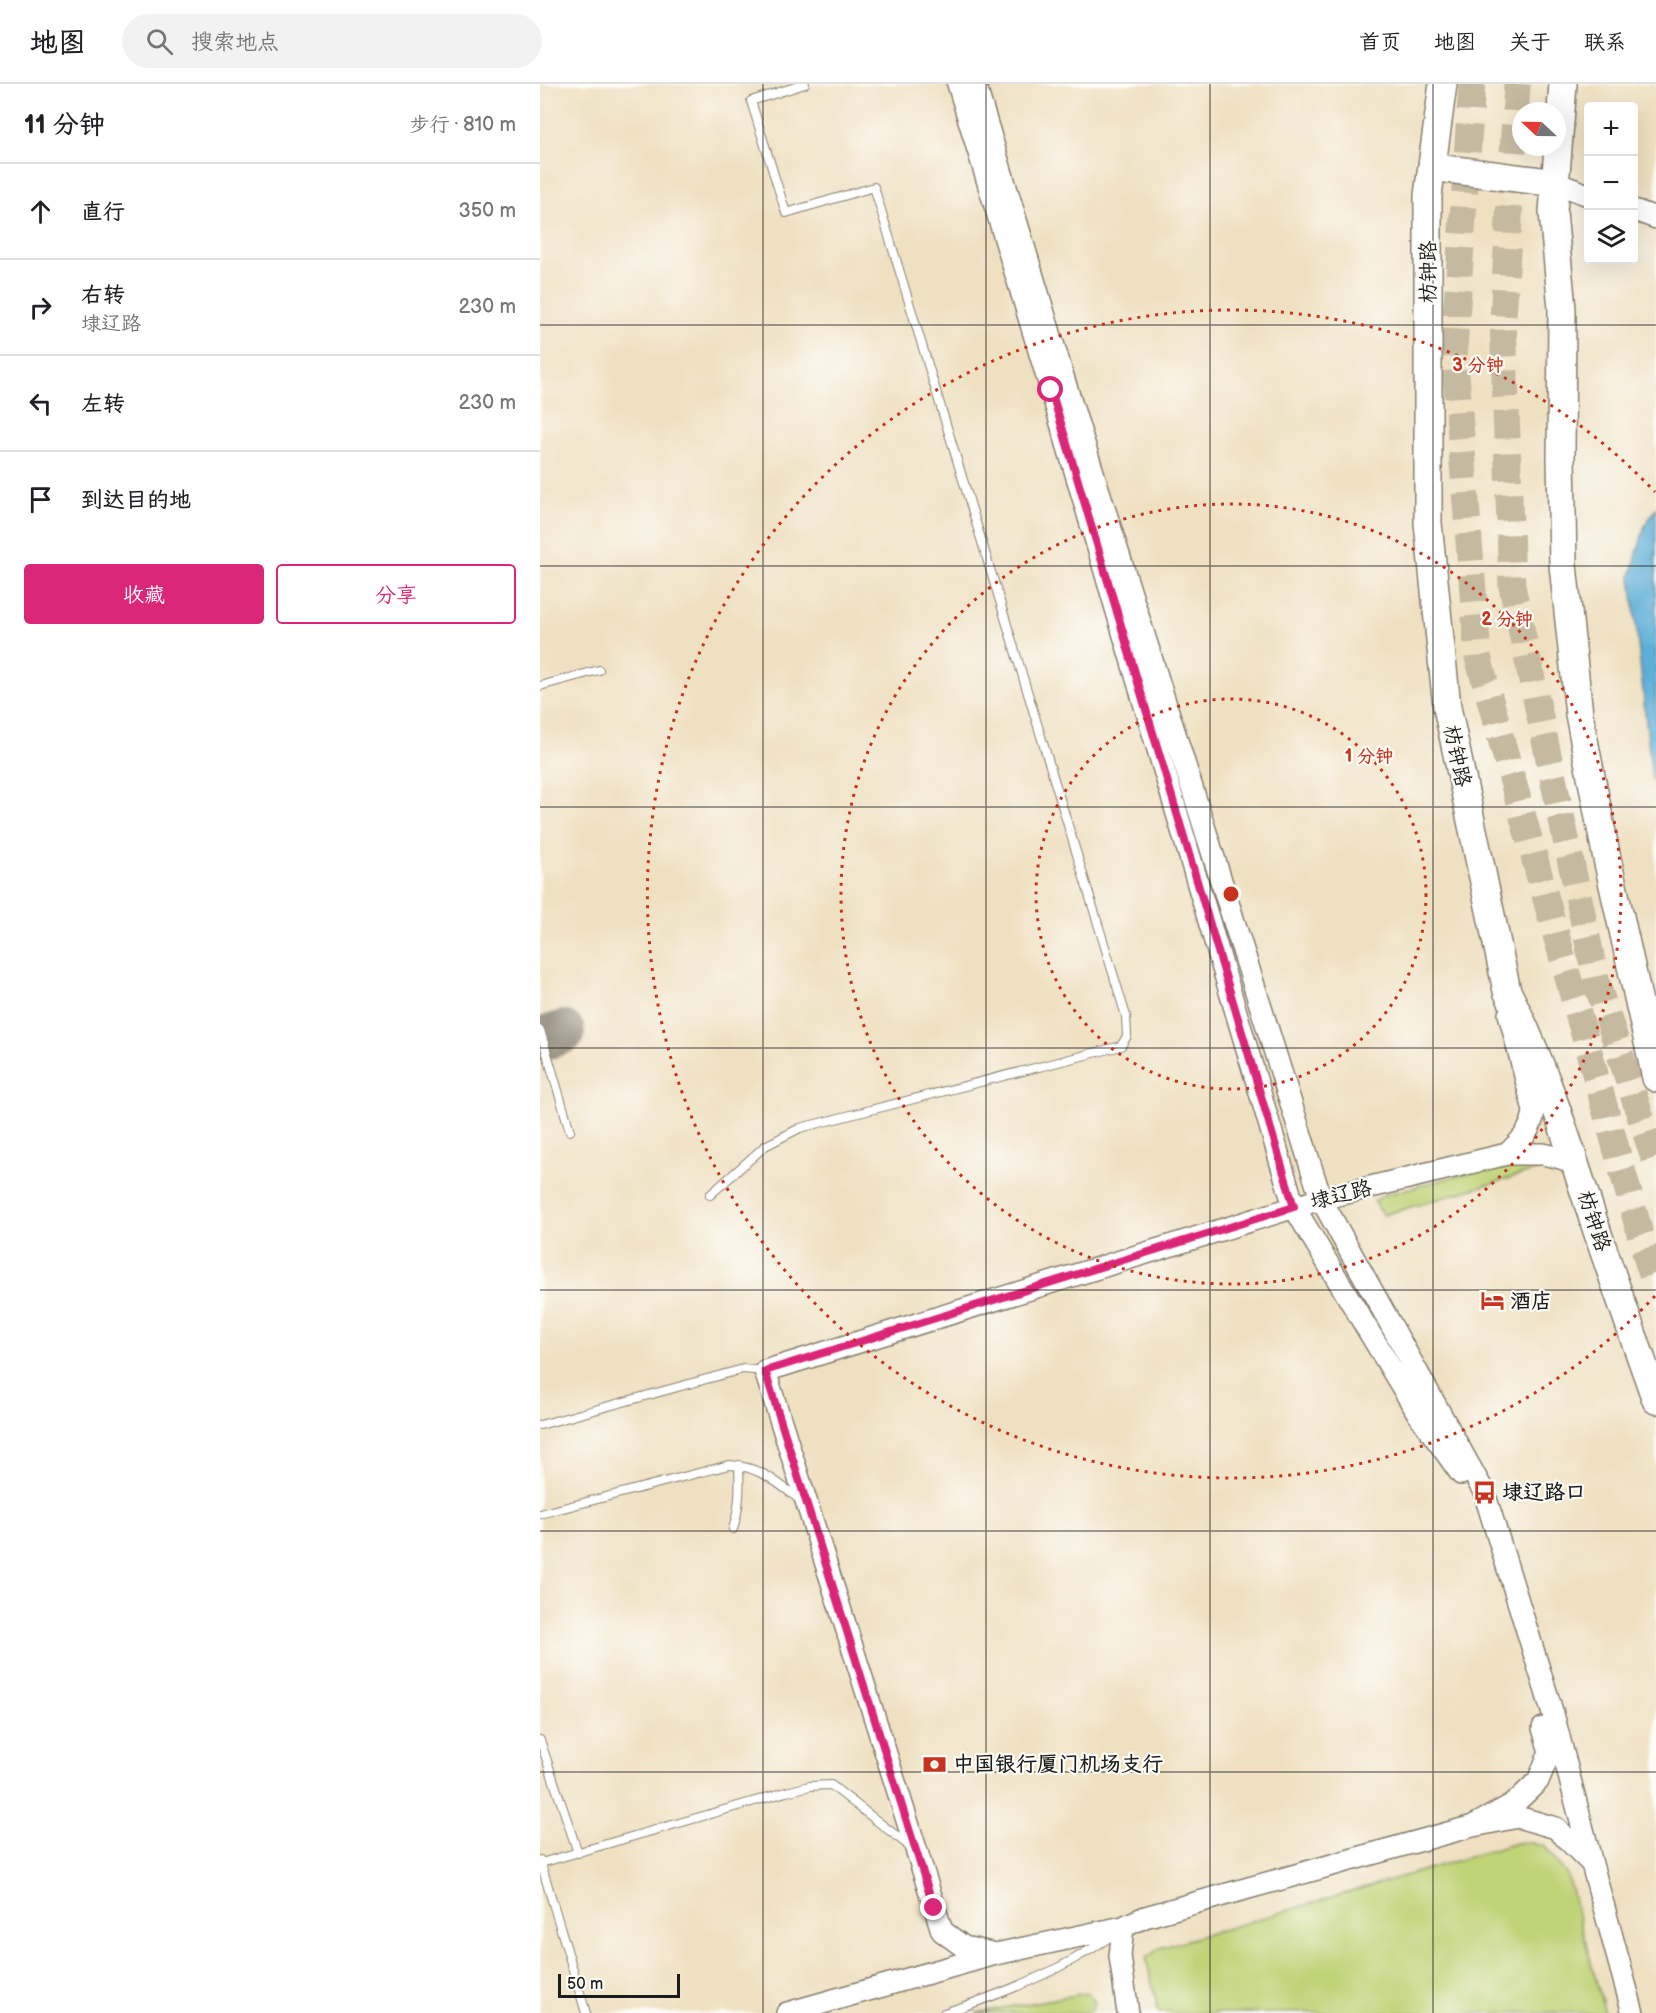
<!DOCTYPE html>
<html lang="zh">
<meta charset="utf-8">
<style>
:root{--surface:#fff;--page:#f2f2f2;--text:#202124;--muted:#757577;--line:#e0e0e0;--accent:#db2777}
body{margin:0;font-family:"Balsamiq Sans","LXGW WenKai TC",sans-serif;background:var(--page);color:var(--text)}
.controls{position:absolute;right:18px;top:18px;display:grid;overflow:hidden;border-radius:6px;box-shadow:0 6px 24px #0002}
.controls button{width:54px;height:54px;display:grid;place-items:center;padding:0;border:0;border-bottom:2px solid var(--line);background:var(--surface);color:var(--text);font:30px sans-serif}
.compass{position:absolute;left:972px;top:18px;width:54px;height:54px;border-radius:50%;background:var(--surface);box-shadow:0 6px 24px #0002;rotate:292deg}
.scale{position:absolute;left:18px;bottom:15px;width:122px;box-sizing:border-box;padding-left:6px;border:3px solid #1c1c1c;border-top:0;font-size:16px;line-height:21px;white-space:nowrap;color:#1c1c1c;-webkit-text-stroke:4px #fdfcf7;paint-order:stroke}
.stop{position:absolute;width:18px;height:18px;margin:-14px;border:4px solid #db2777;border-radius:50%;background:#fff}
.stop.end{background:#db2777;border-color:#fff;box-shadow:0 2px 6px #0008}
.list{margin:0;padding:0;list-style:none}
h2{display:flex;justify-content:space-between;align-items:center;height:78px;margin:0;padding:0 24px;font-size:26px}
h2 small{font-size:20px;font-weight:400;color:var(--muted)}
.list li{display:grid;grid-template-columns:39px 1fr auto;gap:18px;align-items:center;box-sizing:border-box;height:96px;padding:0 24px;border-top:2px solid var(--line)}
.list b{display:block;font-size:22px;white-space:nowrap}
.list p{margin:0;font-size:20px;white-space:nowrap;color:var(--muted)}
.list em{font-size:20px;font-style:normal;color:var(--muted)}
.actions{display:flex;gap:12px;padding:18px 24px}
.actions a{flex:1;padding:14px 0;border:2px solid var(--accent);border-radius:6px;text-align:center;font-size:21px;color:var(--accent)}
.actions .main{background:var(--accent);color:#fff}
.icon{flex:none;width:33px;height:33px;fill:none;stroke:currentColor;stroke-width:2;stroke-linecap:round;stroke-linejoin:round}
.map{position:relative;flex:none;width:1116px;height:1929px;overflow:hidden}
header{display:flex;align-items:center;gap:36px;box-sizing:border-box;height:84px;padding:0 30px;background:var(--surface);border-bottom:2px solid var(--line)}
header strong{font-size:28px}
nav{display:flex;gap:33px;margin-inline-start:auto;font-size:21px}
.search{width:420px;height:54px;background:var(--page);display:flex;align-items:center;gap:15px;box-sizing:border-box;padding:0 21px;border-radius:33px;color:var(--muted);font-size:22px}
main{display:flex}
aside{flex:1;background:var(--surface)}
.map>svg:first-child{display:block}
.green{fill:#bfd377;stroke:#6e784a;stroke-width:1.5}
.water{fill:#5dafd8;stroke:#3c667a;stroke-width:1.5}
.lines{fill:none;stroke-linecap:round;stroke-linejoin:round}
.taxiway{stroke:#867e6e;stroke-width:44}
.highway-tunnel{stroke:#c5b9a0;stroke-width:27;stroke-dasharray:27 14;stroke-linecap:butt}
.lane-casing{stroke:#867e6e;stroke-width:10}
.secondary-casing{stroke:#867e6e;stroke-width:24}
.highway-casing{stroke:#867e6e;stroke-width:30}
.lane{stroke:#fff;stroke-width:8}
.secondary{stroke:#fff;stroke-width:21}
.highway{stroke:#fff;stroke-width:27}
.route{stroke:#db2777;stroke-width:8}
.grid{fill:none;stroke:#1c1c1c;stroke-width:1.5;stroke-opacity:0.55}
.ring{fill:none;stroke:#c8321e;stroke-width:3;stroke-dasharray:3 6}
.labels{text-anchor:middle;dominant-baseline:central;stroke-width:4.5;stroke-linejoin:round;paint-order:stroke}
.street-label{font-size:21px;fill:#1c1c1c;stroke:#fdfcf7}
.poi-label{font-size:21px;font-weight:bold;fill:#1c1c1c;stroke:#fdfcf7;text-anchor:start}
.centre{fill:#c8321e;stroke:#fdfcf7;stroke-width:3}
.ring-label{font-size:18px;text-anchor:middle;font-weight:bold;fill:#c8321e;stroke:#fdfcf7;stroke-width:4.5;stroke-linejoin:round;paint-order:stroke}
</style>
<header>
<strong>地图</strong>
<div class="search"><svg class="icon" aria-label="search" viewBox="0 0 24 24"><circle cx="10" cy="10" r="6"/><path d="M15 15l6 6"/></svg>搜索地点</div>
<nav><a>首页</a><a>地图</a><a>关于</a><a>联系</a></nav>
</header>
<main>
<aside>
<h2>11 分钟<small>步行 · 810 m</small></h2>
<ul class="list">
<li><svg class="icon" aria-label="ahead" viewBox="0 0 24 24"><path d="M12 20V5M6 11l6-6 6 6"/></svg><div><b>直行</b></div><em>350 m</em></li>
<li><svg class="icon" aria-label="right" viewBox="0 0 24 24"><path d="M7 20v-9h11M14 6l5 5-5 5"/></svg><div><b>右转</b><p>埭辽路</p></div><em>230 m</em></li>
<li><svg class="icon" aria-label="left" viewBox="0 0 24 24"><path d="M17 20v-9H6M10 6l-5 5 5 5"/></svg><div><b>左转</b></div><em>230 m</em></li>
<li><svg class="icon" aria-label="arrive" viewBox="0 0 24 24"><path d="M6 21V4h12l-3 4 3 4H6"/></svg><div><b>到达目的地</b></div></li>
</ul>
<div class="actions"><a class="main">收藏</a><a>分享</a></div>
</aside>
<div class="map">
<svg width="1116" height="1929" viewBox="0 0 1116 1929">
<rect width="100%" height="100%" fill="#fdfcf7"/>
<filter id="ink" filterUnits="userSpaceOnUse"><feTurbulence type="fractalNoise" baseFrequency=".0167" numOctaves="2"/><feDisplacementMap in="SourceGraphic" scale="12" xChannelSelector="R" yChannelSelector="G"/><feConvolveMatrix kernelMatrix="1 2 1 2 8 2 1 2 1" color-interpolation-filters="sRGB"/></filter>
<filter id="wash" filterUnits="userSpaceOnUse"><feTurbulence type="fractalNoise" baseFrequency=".008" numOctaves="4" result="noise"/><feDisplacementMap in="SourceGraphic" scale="24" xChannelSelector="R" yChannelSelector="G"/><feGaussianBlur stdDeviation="1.35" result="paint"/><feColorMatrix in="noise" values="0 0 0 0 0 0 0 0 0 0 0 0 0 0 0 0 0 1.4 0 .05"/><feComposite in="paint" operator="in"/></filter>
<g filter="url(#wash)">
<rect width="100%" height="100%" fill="#efe0c1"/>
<!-- green -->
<path class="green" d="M 975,1077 L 1015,1081 L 843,1131 L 834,1117 L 844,1111 Z
M 988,1758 L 1005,1763 L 1027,1791 L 1065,1929 L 619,1929 L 606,1874 L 620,1864 L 976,1759 Z
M 547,1909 L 555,1918 L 550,1929 L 435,1929 Z"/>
<!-- water -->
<path class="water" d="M 1116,424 L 1116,699 L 1112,695 L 1091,492 L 1105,441 Z"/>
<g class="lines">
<!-- taxiway -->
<path class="taxiway" d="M 0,956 L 23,948"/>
</g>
</g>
<g filter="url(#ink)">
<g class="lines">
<!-- highway-tunnel -->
<path class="highway-tunnel" d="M 932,0 L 914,264 L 938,573 L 1108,1178 L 1116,1202
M 977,0 L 963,235 L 972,502 L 1057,900 L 1116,1080"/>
<defs>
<path id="lane" d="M 0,602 L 59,586
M 0,946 L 30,1047
M 170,1111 L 225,1062 L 260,1044 L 581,962 L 587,952 L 586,932 L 334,103 L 246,129 L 211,17 L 265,0
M 0,1341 L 203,1285 L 225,1287
M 0,1430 L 189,1381 C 219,1382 237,1398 260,1416
M 193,1445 C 200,1423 200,1404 199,1381
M 0,1656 L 38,1769
M 0,1776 L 46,1929
M 1,1779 L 246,1708 L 270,1702 L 291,1701 L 368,1761
M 404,1929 C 462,1910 519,1888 570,1853"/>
<path id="secondary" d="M 418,0 L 511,306 L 754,1123 L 879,1331 L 921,1390
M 435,0 L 525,299 L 781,1115 L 944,1408 L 1013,1630 L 1052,1780 L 1093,1929
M 1016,99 L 1048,111
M 1094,126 L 1116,134
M 967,1070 C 980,1058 992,1046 994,1027 L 969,930
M 933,1742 L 975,1719 L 998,1697 L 1010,1668 L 1003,1644
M 583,1843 L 580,1872 L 588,1929
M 456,1870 L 424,1863 L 402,1847 L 225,1287 L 781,1115 L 967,1070 L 1003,1070 L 1021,1074 L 1036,1081
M 247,1929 L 456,1870 L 583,1843 L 605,1833 L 705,1805 L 933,1742 L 978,1733 L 1016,1744 L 1050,1778"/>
<path id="highway" d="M 903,0 L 888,111 L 888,439 L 907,623 L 967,907 C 1005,981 1028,1059 1054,1138 C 1074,1198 1095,1257 1116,1316
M 1023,0 L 1013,128 L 1022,225 L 1021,373 L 1023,481 L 1039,630 L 1066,770 L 1116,994
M 892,83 L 1016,99"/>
</defs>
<!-- lane casing -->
<use href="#lane" class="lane-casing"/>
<!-- secondary casing -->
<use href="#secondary" class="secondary-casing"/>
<!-- highway casing -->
<use href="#highway" class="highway-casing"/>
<!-- lane -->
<use href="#lane" class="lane"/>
<!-- secondary -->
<use href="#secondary" class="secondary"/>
<!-- highway -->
<use href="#highway" class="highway"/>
</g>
</g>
<g class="lines" filter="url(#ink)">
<!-- route -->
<path class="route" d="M 394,1824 L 225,1287 L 754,1123 L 511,306"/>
</g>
<!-- grid -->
<path class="grid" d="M 223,0 L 223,1929M 446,0 L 446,1929M 670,0 L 670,1929M 893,0 L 893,1929M 0,241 L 1116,241M 0,482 L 1116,482M 0,723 L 1116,723M 0,964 L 1116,964M 0,1206 L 1116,1206M 0,1447 L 1116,1447M 0,1688 L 1116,1688"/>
<!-- distance rings -->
<g class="ring">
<circle cx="691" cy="810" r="195"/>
<circle cx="691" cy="810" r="390"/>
<path d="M1115 1212A584 584 0 1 1 1115 408"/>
</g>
<!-- icons -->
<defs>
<symbol id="hotel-bare" viewBox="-9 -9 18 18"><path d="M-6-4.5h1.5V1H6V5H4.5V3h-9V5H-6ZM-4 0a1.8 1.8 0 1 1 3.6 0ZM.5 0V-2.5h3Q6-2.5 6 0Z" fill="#c8321e" stroke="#fdfcf7" stroke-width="2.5" paint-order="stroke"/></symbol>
<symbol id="bus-bare" viewBox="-9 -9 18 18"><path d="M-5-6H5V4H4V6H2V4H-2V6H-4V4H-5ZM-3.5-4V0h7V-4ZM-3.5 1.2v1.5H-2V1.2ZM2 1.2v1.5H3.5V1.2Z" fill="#c8321e" stroke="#fdfcf7" stroke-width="2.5" paint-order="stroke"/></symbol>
<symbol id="bank-bare" viewBox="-9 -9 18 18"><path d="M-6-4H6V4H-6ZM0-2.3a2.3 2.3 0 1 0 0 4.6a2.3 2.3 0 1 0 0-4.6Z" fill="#c8321e" stroke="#fdfcf7" stroke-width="2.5" paint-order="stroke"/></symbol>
</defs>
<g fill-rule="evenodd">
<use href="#hotel-bare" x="936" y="1200" width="33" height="33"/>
<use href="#bus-bare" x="928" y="1392" width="33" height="33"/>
<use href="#bank-bare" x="378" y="1664" width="33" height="33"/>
</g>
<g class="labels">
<!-- street labels -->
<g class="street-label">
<text transform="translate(888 188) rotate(-90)">枋钟路</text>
<text transform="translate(917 672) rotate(78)">枋钟路</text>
<text transform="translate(801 1111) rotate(-14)">埭辽路</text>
<text transform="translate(1054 1137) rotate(72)">枋钟路</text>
</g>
<!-- poi labels -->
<g class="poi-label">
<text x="970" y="1217">酒店</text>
<text x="962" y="1408">埭辽路口</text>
<text x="413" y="1680">中国银行厦门机场支行</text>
</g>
</g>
<circle cx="691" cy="810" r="9" class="centre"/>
<g class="ring-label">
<text x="938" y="287">3 分钟</text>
<text x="967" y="541">2 分钟</text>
<text x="829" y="678">1 分钟</text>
</g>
</svg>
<div class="controls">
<button>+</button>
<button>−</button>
<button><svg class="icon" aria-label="layers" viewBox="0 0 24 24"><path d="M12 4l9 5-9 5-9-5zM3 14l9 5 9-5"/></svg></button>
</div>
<svg class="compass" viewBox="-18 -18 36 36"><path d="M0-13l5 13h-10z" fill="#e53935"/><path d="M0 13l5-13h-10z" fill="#757577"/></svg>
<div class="scale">50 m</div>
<div class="stop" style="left:511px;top:306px"></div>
<div class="stop end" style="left:394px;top:1824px"></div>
</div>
</main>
